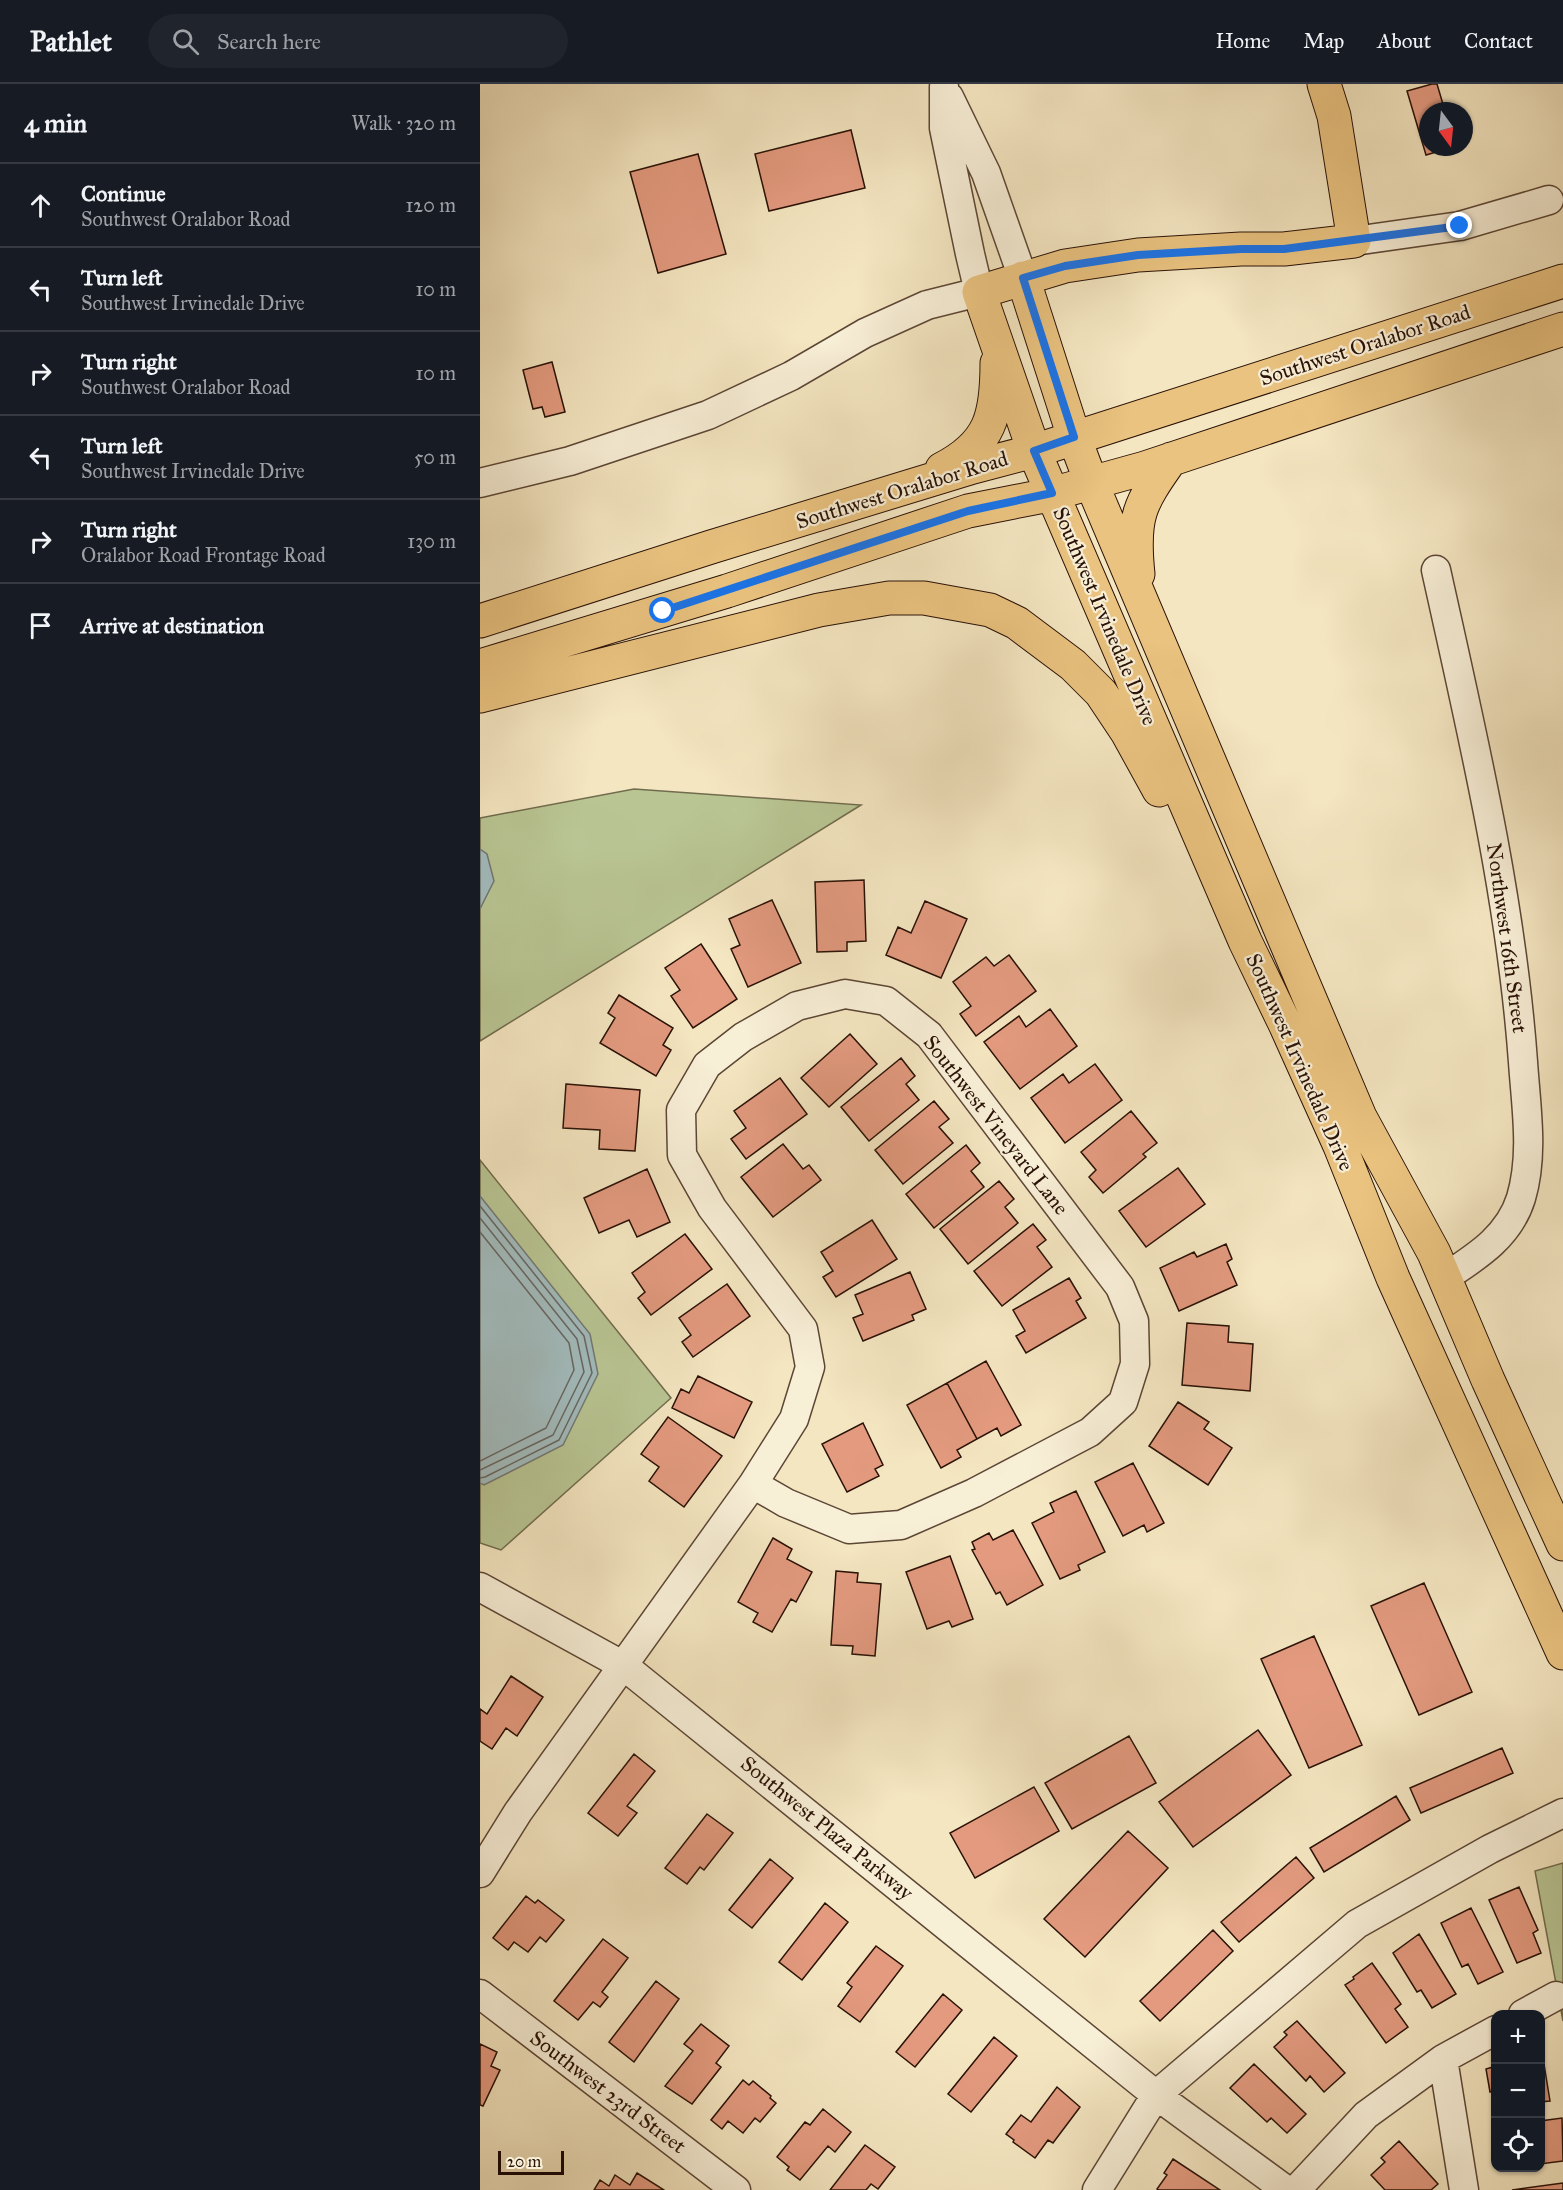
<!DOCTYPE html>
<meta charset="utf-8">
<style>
:root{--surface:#171b24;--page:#20242c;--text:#f1f3f6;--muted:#9ea1a6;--line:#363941}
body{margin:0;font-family:"IM FELL Great Primer",serif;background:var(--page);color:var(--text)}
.controls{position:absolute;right:18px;bottom:18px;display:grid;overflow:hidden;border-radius:12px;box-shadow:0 2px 4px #0004}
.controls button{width:54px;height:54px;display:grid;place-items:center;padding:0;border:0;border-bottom:2px solid var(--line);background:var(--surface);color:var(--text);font:30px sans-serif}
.compass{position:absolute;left:939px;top:18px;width:54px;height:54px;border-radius:50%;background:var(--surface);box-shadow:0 2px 4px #0004;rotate:165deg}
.scale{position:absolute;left:18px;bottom:15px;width:66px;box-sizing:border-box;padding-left:6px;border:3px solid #291106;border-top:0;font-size:16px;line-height:21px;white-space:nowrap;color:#291106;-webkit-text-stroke:4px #f8efd7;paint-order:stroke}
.stop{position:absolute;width:18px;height:18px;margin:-14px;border:4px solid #1a73e8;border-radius:50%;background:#fff}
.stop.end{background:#1a73e8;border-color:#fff;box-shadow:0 2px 6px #0008}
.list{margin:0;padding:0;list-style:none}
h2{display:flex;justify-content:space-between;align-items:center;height:78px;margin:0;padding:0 24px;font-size:26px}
h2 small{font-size:20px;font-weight:400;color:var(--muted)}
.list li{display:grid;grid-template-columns:39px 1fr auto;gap:18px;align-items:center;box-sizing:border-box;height:84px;padding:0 24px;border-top:2px solid var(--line)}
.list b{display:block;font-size:22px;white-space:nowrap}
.list p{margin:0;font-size:20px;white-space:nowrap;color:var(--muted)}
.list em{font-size:20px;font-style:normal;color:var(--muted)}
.icon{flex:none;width:33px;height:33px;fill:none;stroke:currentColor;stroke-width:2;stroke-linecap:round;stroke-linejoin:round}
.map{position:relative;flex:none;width:1083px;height:2106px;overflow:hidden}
header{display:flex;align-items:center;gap:36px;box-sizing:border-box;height:84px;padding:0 30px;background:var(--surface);border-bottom:2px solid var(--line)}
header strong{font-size:28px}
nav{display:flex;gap:33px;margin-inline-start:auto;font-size:21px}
.search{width:420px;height:54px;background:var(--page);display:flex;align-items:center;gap:15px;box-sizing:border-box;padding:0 21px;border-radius:33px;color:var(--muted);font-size:22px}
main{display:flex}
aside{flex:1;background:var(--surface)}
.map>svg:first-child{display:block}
.green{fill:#b9c694;stroke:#716c4d;stroke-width:1.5}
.water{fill:#a2bcbe;stroke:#727874;stroke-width:1.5}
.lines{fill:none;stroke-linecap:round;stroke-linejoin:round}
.shore{stroke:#666662;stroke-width:1.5}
.building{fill:#e39a7f;stroke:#291106;stroke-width:1.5}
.minor-casing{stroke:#5c4635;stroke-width:31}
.major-casing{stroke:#291106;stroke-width:35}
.minor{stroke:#f8efd7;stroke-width:28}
.major{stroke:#eac380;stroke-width:33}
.route{stroke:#1a73e8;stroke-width:8}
.labels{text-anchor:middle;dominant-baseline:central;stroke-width:4.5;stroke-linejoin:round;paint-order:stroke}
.street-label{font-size:21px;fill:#291106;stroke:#f8efd7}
</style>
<header>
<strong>Pathlet</strong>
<div class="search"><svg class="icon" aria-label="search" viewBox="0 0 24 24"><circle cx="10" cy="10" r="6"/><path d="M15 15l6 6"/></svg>Search here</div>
<nav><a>Home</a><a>Map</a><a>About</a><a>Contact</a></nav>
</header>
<main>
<aside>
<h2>4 min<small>Walk · 320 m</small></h2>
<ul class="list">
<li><svg class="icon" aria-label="ahead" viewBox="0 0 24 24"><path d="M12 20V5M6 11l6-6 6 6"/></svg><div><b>Continue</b><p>Southwest Oralabor Road</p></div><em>120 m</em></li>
<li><svg class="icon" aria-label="left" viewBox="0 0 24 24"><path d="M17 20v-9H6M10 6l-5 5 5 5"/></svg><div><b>Turn left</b><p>Southwest Irvinedale Drive</p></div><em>10 m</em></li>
<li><svg class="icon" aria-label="right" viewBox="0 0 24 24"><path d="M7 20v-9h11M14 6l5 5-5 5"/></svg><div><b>Turn right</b><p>Southwest Oralabor Road</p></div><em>10 m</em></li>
<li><svg class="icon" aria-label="left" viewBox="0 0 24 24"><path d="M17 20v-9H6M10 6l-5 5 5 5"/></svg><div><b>Turn left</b><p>Southwest Irvinedale Drive</p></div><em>50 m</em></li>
<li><svg class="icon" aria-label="right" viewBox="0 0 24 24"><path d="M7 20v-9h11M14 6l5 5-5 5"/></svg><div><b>Turn right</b><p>Oralabor Road Frontage Road</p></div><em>130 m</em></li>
<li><svg class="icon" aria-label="arrive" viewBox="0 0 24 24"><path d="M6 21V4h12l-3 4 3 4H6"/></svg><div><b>Arrive at destination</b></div></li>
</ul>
</aside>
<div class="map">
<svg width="1083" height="2106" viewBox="0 0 1083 2106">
<rect width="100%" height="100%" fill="#f4e6c1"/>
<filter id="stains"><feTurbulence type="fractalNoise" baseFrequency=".00333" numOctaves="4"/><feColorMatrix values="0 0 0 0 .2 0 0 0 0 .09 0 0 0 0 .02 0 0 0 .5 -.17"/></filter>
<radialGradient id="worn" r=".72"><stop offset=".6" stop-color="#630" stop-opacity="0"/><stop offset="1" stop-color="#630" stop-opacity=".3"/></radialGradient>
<!-- green -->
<path class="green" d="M 154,705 L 381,721 L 0,957 L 0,734 Z
M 0,1076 L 191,1314 L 21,1466 L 0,1459 Z
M 1083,1779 L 1083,1937 L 1055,1787 Z"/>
<!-- water -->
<path class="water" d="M 0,765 L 7,770 L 14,797 L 0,825 Z
M 0,1112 L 110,1250 L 118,1290 L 83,1361 L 4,1401 L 0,1399 Z"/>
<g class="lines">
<!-- shore -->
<path class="shore" d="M 0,1122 L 104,1252 L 112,1289 L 79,1356 L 5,1393 L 0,1394
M 0,1134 L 97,1255 L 104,1288 L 73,1351 L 0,1386
M 0,1148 L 89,1259 L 94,1286 L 66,1344 L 0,1377"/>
</g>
<!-- building -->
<path class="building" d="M 952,0 L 957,0 L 965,27 L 948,27 L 948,63 L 973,63 L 946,71 L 927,7 Z
M 371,46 L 385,104 L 289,127 L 275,70 Z
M 218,70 L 246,170 L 178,189 L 150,88 Z
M 72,278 L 85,328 L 65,333 L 62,323 L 53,325 L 43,286 Z
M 384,796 L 386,857 L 367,858 L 367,867 L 337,868 L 335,798 Z
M 292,816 L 321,879 L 268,903 L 251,865 L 260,861 L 249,835 Z
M 445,817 L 487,835 L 461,894 L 406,871 L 418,843 L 431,849 Z
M 221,860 L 257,915 L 213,944 L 191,912 L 200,906 L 185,884 Z
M 529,871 L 556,907 L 496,952 L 480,930 L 491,922 L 473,898 L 506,873 L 514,882 Z
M 139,911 L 193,944 L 183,961 L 191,966 L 176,992 L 120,959 L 135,934 L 128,929 Z
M 570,925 L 597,962 L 540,1005 L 504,958 L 539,932 L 546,943 Z
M 370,950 L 397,980 L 349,1023 L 321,994 Z
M 421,974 L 435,992 L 426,1000 L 439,1016 L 389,1057 L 361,1023 Z
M 615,980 L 642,1016 L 585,1059 L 551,1014 L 583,990 L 589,999 Z
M 300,994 L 327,1030 L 266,1075 L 251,1055 L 266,1044 L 254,1027 Z
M 86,1000 L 160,1006 L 155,1067 L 119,1065 L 120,1046 L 83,1044 Z
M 454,1017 L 469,1035 L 459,1043 L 473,1059 L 423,1100 L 395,1066 Z
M 651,1027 L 677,1059 L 663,1070 L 666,1073 L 623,1109 L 609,1093 L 616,1086 L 601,1068 Z
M 303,1060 L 323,1085 L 329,1081 L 341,1096 L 293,1133 L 261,1093 Z
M 486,1061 L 500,1079 L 491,1087 L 504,1103 L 454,1144 L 426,1110 Z
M 698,1084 L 725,1120 L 666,1163 L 639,1127 Z
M 167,1085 L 190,1138 L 157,1153 L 149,1136 L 119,1149 L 104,1114 Z
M 519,1097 L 534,1115 L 525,1123 L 538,1139 L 488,1180 L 460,1145 Z
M 392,1136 L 417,1175 L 356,1213 L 343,1193 L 353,1187 L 341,1168 Z
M 553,1140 L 566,1156 L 557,1163 L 572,1183 L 522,1222 L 494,1187 Z
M 205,1150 L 232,1185 L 171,1231 L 158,1214 L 165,1208 L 152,1189 Z
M 746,1160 L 752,1175 L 747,1178 L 757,1201 L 699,1227 L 680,1184 L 714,1168 L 717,1173 Z
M 430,1188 L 446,1225 L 432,1231 L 434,1236 L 383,1257 L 373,1234 L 383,1230 L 375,1211 Z
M 589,1194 L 601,1214 L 596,1217 L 606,1234 L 546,1269 L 536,1252 L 545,1247 L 533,1226 Z
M 247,1200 L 270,1232 L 213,1273 L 202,1258 L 211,1251 L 199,1234 Z
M 707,1239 L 749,1242 L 748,1258 L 773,1260 L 770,1307 L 702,1301 Z
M 506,1277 L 541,1341 L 521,1352 L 517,1344 L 497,1355 L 467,1299 Z
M 218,1292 L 272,1318 L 254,1354 L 192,1324 L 201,1305 L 209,1309 Z
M 467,1299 L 497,1355 L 477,1366 L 481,1373 L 461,1384 L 427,1321 Z
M 698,1318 L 729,1338 L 724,1345 L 752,1364 L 728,1401 L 669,1362 Z
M 188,1333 L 242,1372 L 204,1423 L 169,1397 L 179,1383 L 161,1370 Z
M 383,1339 L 403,1381 L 395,1385 L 399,1392 L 367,1408 L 342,1360 Z
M 653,1379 L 684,1439 L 667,1448 L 664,1441 L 643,1452 L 615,1398 Z
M 596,1407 L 625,1468 L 598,1481 L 600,1486 L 580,1495 L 552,1439 L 574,1428 L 570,1419 Z
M 533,1446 L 563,1501 L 527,1521 L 520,1508 L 516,1510 L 492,1466 L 495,1465 L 492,1458 L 509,1449 L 513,1456 Z
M 293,1454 L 312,1465 L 307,1475 L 332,1488 L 316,1518 L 311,1515 L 292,1548 L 273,1538 L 278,1529 L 258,1518 Z
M 470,1472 L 493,1535 L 472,1543 L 469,1537 L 447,1545 L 426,1488 Z
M 356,1487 L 378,1489 L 377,1498 L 401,1500 L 395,1572 L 372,1570 L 373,1562 L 351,1561 Z
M 944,1499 L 992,1608 L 939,1631 L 891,1522 Z
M 834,1552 L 882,1661 L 829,1684 L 781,1575 Z
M 31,1592 L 63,1613 L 37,1652 L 26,1644 L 12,1665 L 0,1657 L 0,1625 L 7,1630 Z
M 778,1646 L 811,1691 L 713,1763 L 679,1718 Z
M 649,1652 L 676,1699 L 592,1745 L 565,1699 Z
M 1022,1664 L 1033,1689 L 941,1729 L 930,1704 Z
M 154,1670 L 175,1687 L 147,1722 L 157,1729 L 138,1752 L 108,1729 Z
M 554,1703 L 579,1747 L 495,1794 L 470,1749 Z
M 916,1712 L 930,1736 L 844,1788 L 830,1764 Z
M 227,1730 L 253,1749 L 224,1786 L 220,1783 L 207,1800 L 185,1784 Z
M 648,1747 L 688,1784 L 605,1873 L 564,1835 Z
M 816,1773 L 834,1794 L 759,1858 L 741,1838 Z
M 290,1775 L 313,1794 L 272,1844 L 249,1826 Z
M 1039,1803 L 1058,1846 L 1053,1849 L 1061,1869 L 1037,1879 L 1009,1816 Z
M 46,1812 L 55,1819 L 58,1816 L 84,1836 L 66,1858 L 60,1853 L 48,1868 L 34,1858 L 28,1866 L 13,1854 Z
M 345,1819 L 368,1838 L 322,1896 L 299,1878 Z
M 991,1824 L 1023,1888 L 998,1900 L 988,1880 L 982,1883 L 961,1839 Z
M 733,1846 L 753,1867 L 680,1937 L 660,1917 Z
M 939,1850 L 976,1910 L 952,1924 L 941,1906 L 937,1908 L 913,1869 Z
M 123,1855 L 148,1874 L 122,1908 L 128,1913 L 120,1923 L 113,1918 L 98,1936 L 74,1917 Z
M 396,1862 L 423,1882 L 380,1938 L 358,1922 L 372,1903 L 367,1899 Z
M 892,1879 L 921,1920 L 915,1925 L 928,1943 L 906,1959 L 865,1901 L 874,1895 L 873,1893 Z
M 176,1897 L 199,1915 L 154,1978 L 129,1958 Z
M 463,1910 L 482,1926 L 435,1983 L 416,1968 Z
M 817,1937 L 865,1989 L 844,2008 L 830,1992 L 826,1997 L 794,1963 L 807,1951 L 804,1948 Z
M 221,1940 L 249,1962 L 236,1979 L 241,1983 L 212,2020 L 185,2002 L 213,1967 L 204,1960 Z
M 514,1953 L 537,1972 L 491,2028 L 468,2010 Z
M 0,1960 L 17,1968 L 11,1982 L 20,1986 L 3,2022 L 0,2021 Z
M 1063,1974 L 1070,2017 L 1060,2018 L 1060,1975 Z
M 774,1980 L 826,2030 L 807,2049 L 791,2034 L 787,2038 L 750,2004 Z
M 1016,1982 L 1016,2006 L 1010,2008 L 1006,1985 Z
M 263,1996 L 269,2001 L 273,1997 L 291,2012 L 290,2014 L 296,2019 L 280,2038 L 275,2034 L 263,2049 L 248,2037 L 242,2045 L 231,2036 Z
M 577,2003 L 600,2023 L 573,2059 L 568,2056 L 555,2074 L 533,2058 L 534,2056 L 526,2050 L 541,2031 L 551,2038 Z
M 343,2025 L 371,2048 L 355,2068 L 348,2062 L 320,2096 L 307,2086 L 309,2083 L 297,2073 L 325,2038 L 330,2041 Z
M 1082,2034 L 1083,2077 L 1060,2080 L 1060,2037 Z
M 919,2057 L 958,2100 L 951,2106 L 905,2106 L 891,2091 L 905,2078 L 901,2074 Z
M 385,2061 L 415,2083 L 398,2105 L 391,2100 L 386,2106 L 350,2106 Z
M 693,2075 L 740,2106 L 679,2106 L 677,2105 L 687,2091 L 684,2089 Z
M 157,2089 L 184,2106 L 114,2106 L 120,2096 L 129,2102 L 135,2091 L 150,2101 Z
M 1083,2099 L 1083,2106 L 1032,2106 Z"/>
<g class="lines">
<defs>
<path id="minor" d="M 469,13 L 506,89 L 543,194
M 874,157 L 980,142 L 1069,116
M 0,399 L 90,377 L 228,331 L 311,292 L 385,249 L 447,221 L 499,208 L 490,170 L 464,44 L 464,3
M 956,486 C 992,649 1031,812 1043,978 C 1046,1023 1054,1070 1041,1114 C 1029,1153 996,1173 964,1194
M 0,1503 L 144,1582 L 676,2011 L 806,2106
M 0,1789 L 38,1728 L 273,1400 L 306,1419 L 369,1445 L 421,1441 L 494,1409 L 610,1348 L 643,1318 L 655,1280 L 654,1237 L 640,1203 L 449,951 L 406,917 L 365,910 L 317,922 L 263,953 L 227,981 L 201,1026 L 202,1071 L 232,1124 L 323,1245 L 330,1283 L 314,1335 L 273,1400
M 0,1910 L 256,2106
M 1043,1930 L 1076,1912
M 963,1975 L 1016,1946
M 617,2106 L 676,2011 L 877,1840 L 1010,1765 L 1083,1729
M 816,2106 L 886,2031 L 963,1975 L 984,2106"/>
<path id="major" d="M 844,0 L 854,32 L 874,157 L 804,165 L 761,165 L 658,171 L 585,182 L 499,208 L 554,367 L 765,857 L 806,942 L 860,1062 L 913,1194 L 1083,1569
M 543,194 L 594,353 L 611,398 L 880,1033 L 954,1169 L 1008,1296 L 1083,1460
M 462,385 C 511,360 517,331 517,279
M 658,490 C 652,433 659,420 691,375
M 0,537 L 231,463 L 493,383 L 554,367 L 1083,197
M 0,582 L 247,507 L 488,427 L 564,412 L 665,384 L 1083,245
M 0,612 L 339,526 L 409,514 L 444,514 L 510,526 L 537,539 L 593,581 L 621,609 L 647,648 L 679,706"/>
</defs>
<!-- minor casing -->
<use href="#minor" class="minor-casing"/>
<!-- major casing -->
<use href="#major" class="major-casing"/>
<!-- minor -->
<use href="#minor" class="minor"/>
<!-- major -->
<use href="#major" class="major"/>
</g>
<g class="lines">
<!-- route -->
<path class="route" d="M 183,527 L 488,427 L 572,409 L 554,367 L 594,353 L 543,194 L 585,182 L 658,171 L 761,165 L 804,165 L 980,142"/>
</g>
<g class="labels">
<!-- street labels -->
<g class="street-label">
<text transform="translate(885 261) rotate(-18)">Southwest Oralabor Road</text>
<text transform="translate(422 406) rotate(-17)">Southwest Oralabor Road</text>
<text transform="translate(625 532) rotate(67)">Southwest Irvinedale Drive</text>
<text transform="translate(1027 854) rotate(82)">Northwest 16th Street</text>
<text transform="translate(820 978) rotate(66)">Southwest Irvinedale Drive</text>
<text transform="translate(516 1041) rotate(52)">Southwest Vineyard Lane</text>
<text transform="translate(347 1744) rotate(39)">Southwest Plaza Parkway</text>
<text transform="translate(128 2008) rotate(37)">Southwest 23rd Street</text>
</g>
</g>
<rect width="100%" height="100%" filter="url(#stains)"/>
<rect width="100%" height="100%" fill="url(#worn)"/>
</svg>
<div class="controls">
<button>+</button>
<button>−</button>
<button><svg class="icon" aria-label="locate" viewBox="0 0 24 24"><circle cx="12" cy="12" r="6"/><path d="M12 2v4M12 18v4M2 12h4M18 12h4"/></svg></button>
</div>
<svg class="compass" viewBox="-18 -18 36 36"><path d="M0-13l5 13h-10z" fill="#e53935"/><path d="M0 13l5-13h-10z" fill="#9ea1a6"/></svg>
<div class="scale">20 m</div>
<div class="stop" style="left:183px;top:527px"></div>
<div class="stop end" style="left:980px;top:142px"></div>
</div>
</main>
